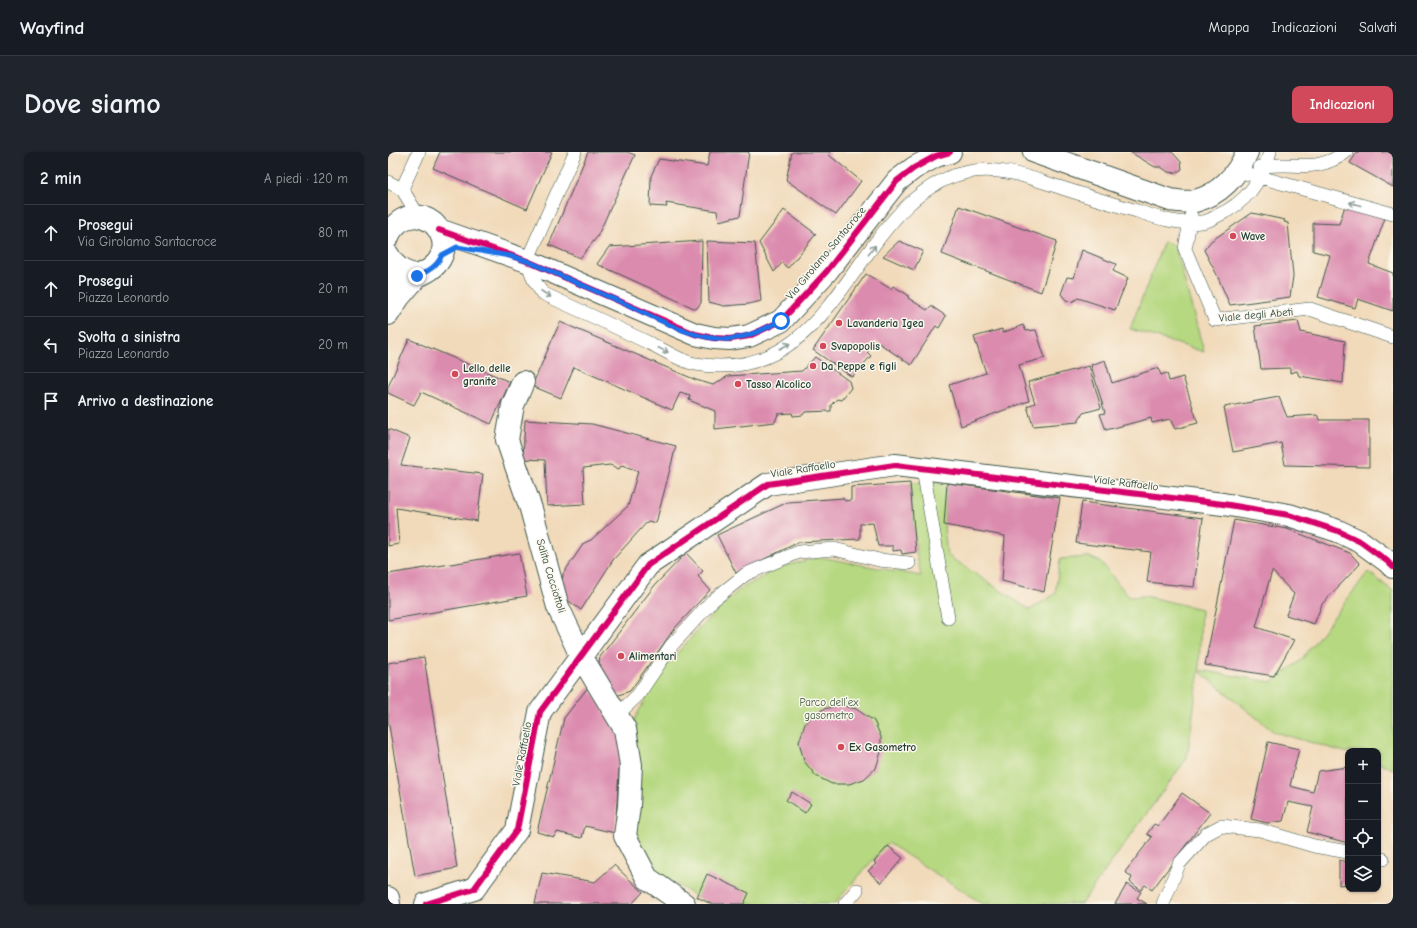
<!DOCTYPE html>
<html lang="it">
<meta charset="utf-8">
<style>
:root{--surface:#171b24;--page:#20242c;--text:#f1f3f6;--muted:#9ea1a6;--line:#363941;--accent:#d1495b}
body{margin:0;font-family:"Comic Neue",sans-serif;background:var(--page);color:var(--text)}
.controls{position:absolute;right:12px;bottom:12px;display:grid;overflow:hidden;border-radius:8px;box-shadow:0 1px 3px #0004}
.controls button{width:36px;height:36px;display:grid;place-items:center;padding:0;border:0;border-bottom:1px solid var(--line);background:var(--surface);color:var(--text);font:20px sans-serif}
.stop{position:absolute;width:12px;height:12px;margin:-9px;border:3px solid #1a73e8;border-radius:50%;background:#fff}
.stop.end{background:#1a73e8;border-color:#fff;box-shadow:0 1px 4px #0008}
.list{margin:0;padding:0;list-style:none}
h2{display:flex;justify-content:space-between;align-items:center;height:52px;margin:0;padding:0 16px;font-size:17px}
h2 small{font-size:13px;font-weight:400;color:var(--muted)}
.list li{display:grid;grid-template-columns:26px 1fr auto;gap:12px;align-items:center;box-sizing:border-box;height:56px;padding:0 16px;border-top:1px solid var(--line)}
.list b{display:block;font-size:15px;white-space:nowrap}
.list p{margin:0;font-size:13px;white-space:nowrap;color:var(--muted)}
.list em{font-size:13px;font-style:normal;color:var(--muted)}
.icon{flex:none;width:22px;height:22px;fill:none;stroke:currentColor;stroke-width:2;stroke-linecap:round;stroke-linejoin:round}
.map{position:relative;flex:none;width:1005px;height:752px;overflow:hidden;border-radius:8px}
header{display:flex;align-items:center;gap:24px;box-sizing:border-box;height:56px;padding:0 20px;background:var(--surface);border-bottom:1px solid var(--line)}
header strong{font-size:19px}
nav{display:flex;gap:22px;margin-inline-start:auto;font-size:14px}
.intro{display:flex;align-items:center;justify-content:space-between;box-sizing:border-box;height:96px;padding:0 24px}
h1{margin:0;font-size:28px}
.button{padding:10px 18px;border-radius:8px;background:var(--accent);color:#fff;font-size:14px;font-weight:700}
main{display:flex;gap:24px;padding:0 24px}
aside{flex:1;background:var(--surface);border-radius:8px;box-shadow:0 1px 3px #0004}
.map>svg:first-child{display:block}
.green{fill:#b6d880;stroke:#6a8a5a}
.building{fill:#db8bae}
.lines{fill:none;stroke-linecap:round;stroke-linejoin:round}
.service-casing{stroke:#3e5548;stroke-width:14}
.minor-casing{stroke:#3e5548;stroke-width:24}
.tertiary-casing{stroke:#3e5548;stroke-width:24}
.service{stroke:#fff;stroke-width:13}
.minor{stroke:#fff;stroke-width:22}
.tertiary{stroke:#fff;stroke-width:22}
.cycleway-casing{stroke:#fbf7ec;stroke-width:8}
.cycleway{stroke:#d6006c;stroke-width:6}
.oneway{stroke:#8f9e9a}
.route{stroke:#1a73e8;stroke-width:5}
.poi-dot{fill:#d1495b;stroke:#fbf7ec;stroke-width:1.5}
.labels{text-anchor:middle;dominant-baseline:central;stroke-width:3;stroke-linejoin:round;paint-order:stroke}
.poi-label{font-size:11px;font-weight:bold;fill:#1f3d34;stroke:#fbf7ec;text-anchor:start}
.street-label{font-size:11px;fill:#1f3d34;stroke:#fbf7ec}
.park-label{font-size:11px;fill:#3d5c43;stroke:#fbf7ec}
</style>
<header>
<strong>Wayfind</strong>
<nav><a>Mappa</a><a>Indicazioni</a><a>Salvati</a></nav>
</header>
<div class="intro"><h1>Dove siamo</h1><a class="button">Indicazioni</a></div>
<main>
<aside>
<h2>2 min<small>A piedi · 120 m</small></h2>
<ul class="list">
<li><svg class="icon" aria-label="ahead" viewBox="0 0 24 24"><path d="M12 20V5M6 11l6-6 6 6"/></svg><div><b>Prosegui</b><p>Via Girolamo Santacroce</p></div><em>80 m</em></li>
<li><svg class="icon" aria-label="ahead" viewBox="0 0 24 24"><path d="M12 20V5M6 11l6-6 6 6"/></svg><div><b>Prosegui</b><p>Piazza Leonardo</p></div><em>20 m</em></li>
<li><svg class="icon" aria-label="left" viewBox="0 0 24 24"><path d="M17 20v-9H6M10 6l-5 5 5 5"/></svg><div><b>Svolta a sinistra</b><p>Piazza Leonardo</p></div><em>20 m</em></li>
<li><svg class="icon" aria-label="arrive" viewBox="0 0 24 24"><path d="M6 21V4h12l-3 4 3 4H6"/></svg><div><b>Arrivo a destinazione</b></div></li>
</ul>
</aside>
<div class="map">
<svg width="1005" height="752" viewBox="0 0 1005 752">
<rect width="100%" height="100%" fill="#fbf7ec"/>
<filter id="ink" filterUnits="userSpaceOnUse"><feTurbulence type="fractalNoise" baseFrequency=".025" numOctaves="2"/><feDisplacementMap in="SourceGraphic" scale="8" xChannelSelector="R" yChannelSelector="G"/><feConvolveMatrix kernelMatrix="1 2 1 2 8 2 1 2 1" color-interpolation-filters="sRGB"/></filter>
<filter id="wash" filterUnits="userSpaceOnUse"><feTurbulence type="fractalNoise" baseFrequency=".012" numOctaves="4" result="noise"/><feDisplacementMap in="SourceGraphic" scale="16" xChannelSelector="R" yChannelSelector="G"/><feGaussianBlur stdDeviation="0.9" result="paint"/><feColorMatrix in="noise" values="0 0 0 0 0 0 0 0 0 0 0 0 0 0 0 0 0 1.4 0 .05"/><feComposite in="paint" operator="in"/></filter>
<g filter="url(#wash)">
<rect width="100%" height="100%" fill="#f1daba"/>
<!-- green -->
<path class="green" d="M 776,89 L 787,94 L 816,200 L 742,177 Z
M 522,331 L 559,331 L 556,373 L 559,403 L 642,458 L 667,442 L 672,407 L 701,405 L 713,410 L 741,445 L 757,444 L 813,457 L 811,518 L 884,530 L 913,508 L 980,420 L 1005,439 L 1005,617 L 990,610 L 990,599 L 960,599 L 960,601 L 886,580 L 811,519 L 799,606 L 693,752 L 595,752 L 500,691 L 446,752 L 323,752 L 309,745 L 260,715 L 243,683 L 244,572 L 271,522 L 315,472 L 351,438 L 392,415 L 432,405 L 533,424 L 528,400 Z"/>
<g id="blocks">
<!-- building -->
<path class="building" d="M 52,0 L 164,0 L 139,57 L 45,16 Z
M 200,0 L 239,0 L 247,3 L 209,85 L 192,106 L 161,93 Z
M 322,0 L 361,0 L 352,64 L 331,69 L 329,59 L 278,51 L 279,55 L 262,54 L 263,24 L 271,7 L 319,14 Z
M 404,0 L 443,0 L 441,3 L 473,29 L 448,63 L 398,28 Z
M 742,0 L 784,0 L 793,10 L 794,17 L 788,21 L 780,20 L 773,15 L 767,15 Z
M 969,0 L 1005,0 L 1005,35 L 962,11 Z
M 571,54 L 669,89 L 653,140 L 554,102 Z
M 957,54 L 997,66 L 981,112 L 1005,121 L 1005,159 L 970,147 L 967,156 L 930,145 L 942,103 L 925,99 L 925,71 L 951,72 Z
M 396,58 L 428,82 L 400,116 L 394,111 L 386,120 L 371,91 Z
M 864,61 L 897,68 L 896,70 L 900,71 L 905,124 L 902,145 L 842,153 L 828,121 L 816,98 L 823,89 Z
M 314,89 L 313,151 L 308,157 L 209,112 L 221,95 Z
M 319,89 L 367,91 L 373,149 L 361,152 L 336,154 L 321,150 Z
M 511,89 L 535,99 L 526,118 L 495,104 Z
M 694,98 L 728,112 L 725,119 L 740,126 L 727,158 L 690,146 L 684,150 L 678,148 L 673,142 L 679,125 L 686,126 Z
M 478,122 L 503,137 L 505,134 L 520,143 L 520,146 L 539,158 L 543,154 L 558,164 L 551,176 L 548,174 L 523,213 L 488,189 L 479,200 L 483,204 L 464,225 L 425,198 Z
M 910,169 L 913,180 L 957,189 L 955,231 L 911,224 L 909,219 L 902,221 L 902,216 L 873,217 L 867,174 Z
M 172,170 L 308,228 L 325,233 L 340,224 L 414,219 L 427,205 L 461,229 L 463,236 L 453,248 L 449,247 L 443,253 L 443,259 L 417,260 L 415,263 L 405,264 L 404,261 L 390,262 L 387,270 L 327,277 L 327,259 L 301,248 L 302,244 L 292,241 L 284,258 L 186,215 L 173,246 L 144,234 Z
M 635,173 L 638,179 L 648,178 L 657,206 L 631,213 L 641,249 L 573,274 L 561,233 L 598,221 L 586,185 L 614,177 L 614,181 Z
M 21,187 L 122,230 L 103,272 L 33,240 L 26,253 L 0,241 L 0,235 Z
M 717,208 L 724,231 L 770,216 L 773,223 L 779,221 L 781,229 L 795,225 L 810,271 L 787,277 L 782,267 L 764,271 L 763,266 L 718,278 L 712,262 L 717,261 L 703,213 Z
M 701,214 L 713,256 L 695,261 L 690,270 L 645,274 L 639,254 L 647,251 L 640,230 Z
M 891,245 L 899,265 L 929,263 L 932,268 L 981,268 L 981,315 L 897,313 L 893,291 L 845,300 L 836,255 Z
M 137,268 L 204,272 L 288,294 L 268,371 L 260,369 L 225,408 L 193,458 L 178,447 L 174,433 L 175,422 L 196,391 L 203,388 L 240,354 L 250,319 L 234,313 L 231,317 L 222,313 L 195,316 L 197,352 L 159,354 L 157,308 L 135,307 Z
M 0,277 L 22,286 L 13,313 L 95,322 L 89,369 L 8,356 L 11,392 L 0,394 Z
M 522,331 L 528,400 L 514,402 L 513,398 L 505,399 L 505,394 L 490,394 L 485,371 L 472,372 L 472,387 L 411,390 L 348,421 L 329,383 L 400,350 L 455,346 L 457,349 L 463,348 L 463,335 Z
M 559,331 L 672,346 L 656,440 L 614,429 L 617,384 L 556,373 Z
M 694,350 L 815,366 L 806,435 L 759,430 L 763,400 L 688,391 Z
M 846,368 L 899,377 L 962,401 L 972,412 L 934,452 L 926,472 L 898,463 L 906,442 L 884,419 L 868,475 L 906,488 L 886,524 L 817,513 Z
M 131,401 L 139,444 L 0,468 L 0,422 Z
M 298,401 L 315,419 L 310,424 L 322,438 L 286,477 L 242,539 L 225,545 L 210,516 L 212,505 L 267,433 Z
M 36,505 L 69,716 L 27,724 L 0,568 L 0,511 Z
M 201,534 L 233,588 L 227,681 L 197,674 L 194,686 L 169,680 L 166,685 L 149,680 L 176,566 Z
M 452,553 L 468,557 L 486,569 L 493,585 L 493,600 L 488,616 L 476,627 L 461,632 L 444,632 L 428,624 L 416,609 L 411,590 L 417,572 L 426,562 L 436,557 Z
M 880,590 L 911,597 L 902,634 L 925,640 L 930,619 L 960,615 L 960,691 L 919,680 L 925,655 L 900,650 L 895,669 L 879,671 L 863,667 Z
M 404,640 L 423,652 L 417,661 L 398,648 Z
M 794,641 L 822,661 L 764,738 L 757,733 L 753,738 L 742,730 L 744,725 L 737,720 L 764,685 L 759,682 L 766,672 L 770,674 Z
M 500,694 L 515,706 L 493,731 L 480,719 L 488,712 L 486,710 Z
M 951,708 L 960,710 L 960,732 L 951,733 Z
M 226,713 L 255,740 L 244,752 L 147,752 L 154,721 L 207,730 Z
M 319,722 L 361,741 L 356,752 L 323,752 L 309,745 Z
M 739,732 L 753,740 L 749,746 L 759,752 L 727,752 Z"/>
</g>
</g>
<g filter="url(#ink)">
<use href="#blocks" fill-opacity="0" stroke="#3e5548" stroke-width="1"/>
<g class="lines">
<defs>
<path id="service" d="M 187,0 L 139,109 L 146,128 L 154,141 C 191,158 228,175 265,193 C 278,199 294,210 308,212 C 458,237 467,35 586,19 C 617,15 645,27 674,36 C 699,44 724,52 749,59 C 769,66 791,73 813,70 C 819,70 824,67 829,64 C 858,51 873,30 882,0
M 872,15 C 907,8 926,23 958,0
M 850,19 L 1005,62
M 0,30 L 14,37 L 31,65
M 14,37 L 31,0
M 803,64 L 797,97 L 827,168 L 922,157 L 1005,185
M 535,317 L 560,466
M 229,563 L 250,543 L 283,494 L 324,449 L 358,422 L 411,400 L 446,397 L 491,408 L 521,411
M 990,706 L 995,707
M 457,752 L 469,738
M 775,752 L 791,712 L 818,682 L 833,674 L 872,678 L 926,694 L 960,700"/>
<path id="minor" d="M 0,138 L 4,112
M 0,162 L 11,145 L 29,124
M 135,230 L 125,253 L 119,288 L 143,357 L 170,455 L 193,504 L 237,577 L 243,613 L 241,654 L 237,684 L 259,726 L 296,752
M 0,746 L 1,752
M 38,752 L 86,737 L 129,678 L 152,560 L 260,413 L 380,332 L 507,313 L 835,352 L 901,363 L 950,379 L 973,390 L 999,409 L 1005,415"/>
<path id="tertiary" d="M 646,0 L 782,48 C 789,49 800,51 807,49 C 831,43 850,23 859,0
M 51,78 L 139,109 L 307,182 L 326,186 L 342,187 L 361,184 L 393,169 L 439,119 L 509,29 L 526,16 L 548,4 L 562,0
M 0,85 C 2,79 6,74 11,70 C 43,46 83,104 29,124 C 15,120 7,116 0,103"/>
</defs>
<!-- service casing -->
<use href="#service" class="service-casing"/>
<!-- minor casing -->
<use href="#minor" class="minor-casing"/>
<!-- tertiary casing -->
<use href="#tertiary" class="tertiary-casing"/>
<!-- service -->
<use href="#service" class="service"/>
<!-- minor -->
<use href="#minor" class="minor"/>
<!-- tertiary -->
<use href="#tertiary" class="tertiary"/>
<defs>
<path id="cycleway" d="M 51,78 L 139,109 L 307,182 L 326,186 L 342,187 L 361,184 L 393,169 L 439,119 L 509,29 L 526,16 L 548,4 L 562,0
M 38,752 L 86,737 L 129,678 L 152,560 L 260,413 L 380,332 L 507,313 L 835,352 L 901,363 L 950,379 L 973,390 L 999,409 L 1005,415"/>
</defs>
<!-- cycleway casing -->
<use href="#cycleway" class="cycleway-casing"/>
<!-- cycleway -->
<use href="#cycleway" class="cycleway"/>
</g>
<!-- one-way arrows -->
<defs><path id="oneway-shaft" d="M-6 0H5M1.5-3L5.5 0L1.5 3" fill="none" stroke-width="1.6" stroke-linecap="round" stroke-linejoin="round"/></defs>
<g class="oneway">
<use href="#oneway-shaft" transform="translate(967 52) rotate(-165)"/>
<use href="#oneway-shaft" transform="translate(484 98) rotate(-53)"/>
<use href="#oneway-shaft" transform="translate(158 142) rotate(33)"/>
<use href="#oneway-shaft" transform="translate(397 194) rotate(-30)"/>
<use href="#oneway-shaft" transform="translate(275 198) rotate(25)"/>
</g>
</g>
<g class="lines" filter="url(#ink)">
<!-- route -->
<path class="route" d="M 29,124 C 41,119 49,114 54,103 L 69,95 L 122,104 L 139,109 C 173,124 208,139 242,154 C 272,168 308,189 342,187 C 361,185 376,177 393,169"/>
</g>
<!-- markers -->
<g class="poi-dot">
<circle cx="845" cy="84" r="4"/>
<circle cx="451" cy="171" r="4"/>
<circle cx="435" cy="194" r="4"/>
<circle cx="425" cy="214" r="4"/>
<circle cx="67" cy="222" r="4"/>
<circle cx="350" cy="232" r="4"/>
<circle cx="233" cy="504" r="4"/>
<circle cx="453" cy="595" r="4"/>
</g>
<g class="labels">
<!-- poi labels -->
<g class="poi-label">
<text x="853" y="84">Wave</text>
<text x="459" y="171">Lavanderia Igea</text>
<text x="443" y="194">Svapopolis</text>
<text x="433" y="214">Da Peppe e figli</text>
<text x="75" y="216">Lello delle<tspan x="75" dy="13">granite</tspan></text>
<text x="358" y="232">Tasso Alcolico</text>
<text x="241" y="504">Alimentari</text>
<text x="461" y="595">Ex Gasometro</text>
</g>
<!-- street labels -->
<g class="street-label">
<text transform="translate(438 101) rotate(-50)">Via Girolamo Santacroce</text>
<text transform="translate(868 163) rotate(-5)">Viale degli Abeti</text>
<text transform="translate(415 317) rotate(-9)">Viale Raffaello</text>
<text transform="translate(738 331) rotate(7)">Viale Raffaello</text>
<text transform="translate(163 424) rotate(73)">Salita Cacciottoli</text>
<text transform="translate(134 602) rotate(-79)">Viale Raffaello</text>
</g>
<!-- park labels -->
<g class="park-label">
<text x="441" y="550">Parco dell’ex<tspan x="441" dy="13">gasometro</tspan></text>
</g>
</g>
</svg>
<div class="controls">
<button>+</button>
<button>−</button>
<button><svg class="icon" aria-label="locate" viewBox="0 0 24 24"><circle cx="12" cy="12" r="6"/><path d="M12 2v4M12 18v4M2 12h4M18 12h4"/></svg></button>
<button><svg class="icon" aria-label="layers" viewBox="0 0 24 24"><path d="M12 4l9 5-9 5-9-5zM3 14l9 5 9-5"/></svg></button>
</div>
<div class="stop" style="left:393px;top:169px"></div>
<div class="stop end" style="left:29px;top:124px"></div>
</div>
</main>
